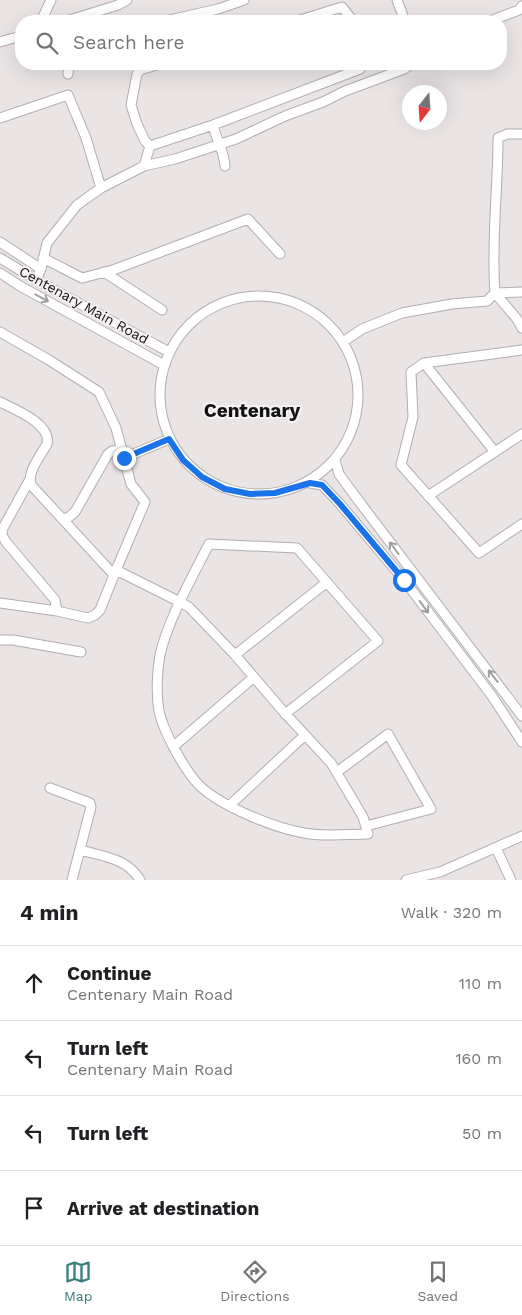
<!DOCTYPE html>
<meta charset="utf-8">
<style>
:root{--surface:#fff;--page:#f2f2f2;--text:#202124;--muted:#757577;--line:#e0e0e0;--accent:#377f7a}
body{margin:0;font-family:"Work Sans",sans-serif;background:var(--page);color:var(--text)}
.compass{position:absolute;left:402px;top:85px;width:45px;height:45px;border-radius:50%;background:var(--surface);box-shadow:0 5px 20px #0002;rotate:197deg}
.stop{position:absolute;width:15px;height:15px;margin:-11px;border:4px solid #1a73e8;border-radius:50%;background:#fff}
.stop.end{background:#1a73e8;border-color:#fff;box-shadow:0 1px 5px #0008}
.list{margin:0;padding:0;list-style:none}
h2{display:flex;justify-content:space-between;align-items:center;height:65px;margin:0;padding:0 20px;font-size:21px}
h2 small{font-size:16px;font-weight:400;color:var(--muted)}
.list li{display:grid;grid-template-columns:32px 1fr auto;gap:15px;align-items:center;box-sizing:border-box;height:75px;padding:0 20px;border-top:1px solid var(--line)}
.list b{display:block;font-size:19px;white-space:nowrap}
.list p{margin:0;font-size:16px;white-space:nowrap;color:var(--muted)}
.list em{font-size:16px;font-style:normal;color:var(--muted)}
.icon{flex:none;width:28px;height:28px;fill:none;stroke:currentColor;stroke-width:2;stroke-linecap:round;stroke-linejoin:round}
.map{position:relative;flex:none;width:522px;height:880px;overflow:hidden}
.search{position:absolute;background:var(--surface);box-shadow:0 5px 20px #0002;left:15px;right:15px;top:15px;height:55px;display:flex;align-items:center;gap:12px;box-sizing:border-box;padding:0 18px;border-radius:20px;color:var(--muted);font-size:19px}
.sheet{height:365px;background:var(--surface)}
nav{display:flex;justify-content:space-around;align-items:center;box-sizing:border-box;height:70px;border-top:1px solid var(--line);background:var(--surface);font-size:14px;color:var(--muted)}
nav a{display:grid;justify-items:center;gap:2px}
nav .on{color:var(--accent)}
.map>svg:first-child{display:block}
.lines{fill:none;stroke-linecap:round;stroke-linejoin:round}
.minor-casing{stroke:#b3adae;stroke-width:11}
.minor{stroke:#fff;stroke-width:9}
.oneway{stroke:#a1a0a0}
.route{stroke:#1a73e8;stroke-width:6}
.labels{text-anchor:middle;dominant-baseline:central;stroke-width:4;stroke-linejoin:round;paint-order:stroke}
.street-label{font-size:14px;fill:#131212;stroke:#f7f2f2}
.district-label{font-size:19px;font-weight:bold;fill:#131212;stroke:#f7f2f2}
</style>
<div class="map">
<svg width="522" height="880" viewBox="0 0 522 880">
<rect width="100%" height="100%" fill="#eae4e5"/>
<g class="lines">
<defs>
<path id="minor" d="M 397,0 L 405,21
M 41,21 L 51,0
M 66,21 L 118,5 L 127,0
M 165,21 L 218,9 L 244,0
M 297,21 L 342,7 L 353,21
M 490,21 L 519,10 L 522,6
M 0,42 L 21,36
M 160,64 L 140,70 L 137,74 L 131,105 L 137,124 L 145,141 L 150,146 L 213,125 L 360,69 L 362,64
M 68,74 L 69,64
M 0,118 L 68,95 L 86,138 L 101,188 L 77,205 L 47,243 L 41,269 L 36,280
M 213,125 C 216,139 224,151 225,166
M 144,166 L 175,159 L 236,139 L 285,116 L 323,102 L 345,91 L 404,69 L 411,64
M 101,188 L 144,166 L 150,146
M 0,242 L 41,269
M 0,258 L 36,280 L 169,352
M 43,258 L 82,278 L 113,270 L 248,219 L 280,254
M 104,272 L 162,310
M 0,273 L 20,286 L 164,365
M 495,293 L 517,319 L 522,328
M 495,293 L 522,292
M160 395a99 99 0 1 1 198 0a99 99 0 1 1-198 0Z
M 0,332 L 49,360 L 99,392 L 116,428 L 124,458
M 343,342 L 362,329 L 402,313 L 452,304 L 487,301 L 495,293 C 491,242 498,190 498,138 L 507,134 L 522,134
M 522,350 L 424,363 L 411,372 L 413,417 L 401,465 L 479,553 L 522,524
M 424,363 L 495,452
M 0,402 C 14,409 52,424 47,444 C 41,455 25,474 32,486 L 114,575
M 169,439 L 124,458 L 131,484 L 145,502 L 116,570 L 180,602 L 189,607 L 235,655 L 282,710 L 331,763 L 363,817 L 368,834 C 348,834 324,837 304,833 C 275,828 219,806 198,784 C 184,769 163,731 159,711 C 156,694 157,671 160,655 C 168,619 193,576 209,544 L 297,548 L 378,641 L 285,714
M 335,460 L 339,474 L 358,500 L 522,716
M 29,481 L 3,528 L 2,535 L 6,542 L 55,600 L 57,611
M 310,483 L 322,485 L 340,504 L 404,580 L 492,696 L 522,742
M 428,496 L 522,434
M 63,519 L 69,517 L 75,512 L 108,454 L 112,451 L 122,450
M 0,603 L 57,611 L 88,618 L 95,615 L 100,610 L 116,570
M 0,640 L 13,640 L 81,652
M 235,655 L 327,582
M 174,746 L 254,677
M 337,772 L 388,734 L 431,809 L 366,826
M 50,788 L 90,803 L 91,807 L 72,880
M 230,805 L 305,735
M 496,848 L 511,880
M 81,850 C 104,857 127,858 140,880
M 406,880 L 440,872 L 522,836"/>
</defs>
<!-- minor casing -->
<use href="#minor" class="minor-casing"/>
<!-- minor -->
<use href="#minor" class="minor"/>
</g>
<!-- one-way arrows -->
<defs><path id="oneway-shaft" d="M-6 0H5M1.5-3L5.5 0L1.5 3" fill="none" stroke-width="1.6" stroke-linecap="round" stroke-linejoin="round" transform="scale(1.25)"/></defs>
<g class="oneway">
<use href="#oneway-shaft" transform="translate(42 298) rotate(29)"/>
<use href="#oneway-shaft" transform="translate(394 548) rotate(-127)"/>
<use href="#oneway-shaft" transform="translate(424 607) rotate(54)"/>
<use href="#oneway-shaft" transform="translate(493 676) rotate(-128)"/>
</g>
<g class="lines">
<!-- route -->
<path class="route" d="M 124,458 L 169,439 L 183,460 L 202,477 L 225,489 L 250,494 L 275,493 L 310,483 L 322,485 L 340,504 L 404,580"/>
</g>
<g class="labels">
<!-- street labels -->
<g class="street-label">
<text transform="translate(84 305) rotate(29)">Centenary Main Road</text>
</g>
<!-- district labels -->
<g class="district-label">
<text x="252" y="410">Centenary</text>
</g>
</g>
</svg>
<svg class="compass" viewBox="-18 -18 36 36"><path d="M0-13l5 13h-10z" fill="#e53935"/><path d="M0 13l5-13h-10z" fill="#757577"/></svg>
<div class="stop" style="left:404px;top:580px"></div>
<div class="stop end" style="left:124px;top:458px"></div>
<div class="search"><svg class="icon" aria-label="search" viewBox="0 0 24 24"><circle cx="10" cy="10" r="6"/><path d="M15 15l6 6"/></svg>Search here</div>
</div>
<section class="sheet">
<h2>4 min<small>Walk · 320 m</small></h2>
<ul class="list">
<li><svg class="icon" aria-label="ahead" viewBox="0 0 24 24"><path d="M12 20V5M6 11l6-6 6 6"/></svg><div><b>Continue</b><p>Centenary Main Road</p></div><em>110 m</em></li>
<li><svg class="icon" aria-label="left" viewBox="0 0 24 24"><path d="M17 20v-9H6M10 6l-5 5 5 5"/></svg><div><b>Turn left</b><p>Centenary Main Road</p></div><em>160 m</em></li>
<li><svg class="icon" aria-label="left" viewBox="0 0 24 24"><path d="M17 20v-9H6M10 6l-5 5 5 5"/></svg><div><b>Turn left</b></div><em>50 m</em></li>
<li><svg class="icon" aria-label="arrive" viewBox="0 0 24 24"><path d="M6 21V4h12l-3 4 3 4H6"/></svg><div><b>Arrive at destination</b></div></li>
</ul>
</section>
<nav>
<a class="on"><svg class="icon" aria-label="map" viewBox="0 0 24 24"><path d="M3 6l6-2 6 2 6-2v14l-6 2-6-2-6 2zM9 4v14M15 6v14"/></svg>Map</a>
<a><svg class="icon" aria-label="directions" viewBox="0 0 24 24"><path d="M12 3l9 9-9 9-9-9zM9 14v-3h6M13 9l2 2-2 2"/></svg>Directions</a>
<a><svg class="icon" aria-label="saved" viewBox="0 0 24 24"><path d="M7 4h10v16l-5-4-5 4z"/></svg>Saved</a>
</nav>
